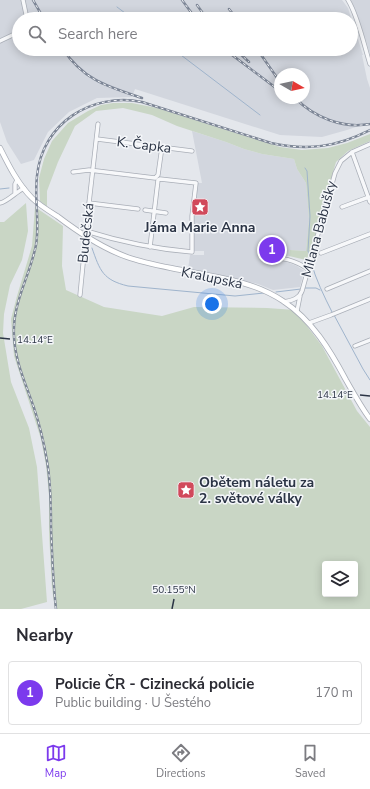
<!DOCTYPE html>
<meta charset="utf-8">
<style>
:root{--surface:#fff;--page:#f2f2f3;--text:#2b2b33;--muted:#7c7c81;--line:#e1e1e2;--accent:#7c3aed}
body{margin:0;font-family:"Nunito Sans",sans-serif;background:var(--page);color:var(--text)}
.controls{position:absolute;right:12px;bottom:12px;display:grid;overflow:hidden;border-radius:4px;box-shadow:0 2px 10px #0003}
.controls button{width:36px;height:36px;display:grid;place-items:center;padding:0;border:0;border-bottom:1px solid var(--line);background:var(--surface);color:var(--text);font:20px sans-serif}
.compass{position:absolute;left:274px;top:68px;width:36px;height:36px;border-radius:50%;background:var(--surface);box-shadow:0 2px 10px #0003;rotate:99deg}
.you{position:absolute;left:212px;top:304px;width:14px;height:14px;margin:-10px;border:3px solid #fff;border-radius:50%;background:#1a73e8;box-shadow:0 0 0 6px #1a73e833}
.badge{display:grid;place-items:center;width:26px;height:26px;border-radius:50%;background:var(--accent);color:#fff;font-size:13px;font-weight:700}
.pin{position:absolute;translate:-50% -50%;border:2px solid #fff;box-shadow:0 1px 4px #0006}
.list{margin:0;padding:0;list-style:none}
h2{display:flex;justify-content:space-between;align-items:center;height:52px;margin:0;padding:0 16px;font-size:17px}
h2 small{font-size:13px;font-weight:400;color:var(--muted)}
.list li{display:grid;grid-template-columns:26px 1fr auto;gap:12px;align-items:center;box-sizing:border-box;height:64px;margin:0 8px 8px;padding:0 8px;border:1px solid var(--line);border-radius:4px}
.list b{display:block;font-size:15px;white-space:nowrap}
.list p{margin:0;font-size:13px;white-space:nowrap;color:var(--muted)}
.list em{font-size:13px;font-style:normal;color:var(--muted)}
.icon{flex:none;width:22px;height:22px;fill:none;stroke:currentColor;stroke-width:2;stroke-linecap:round;stroke-linejoin:round}
.map{position:relative;flex:none;width:370px;height:609px;overflow:hidden}
.search{position:absolute;background:var(--surface);box-shadow:0 2px 10px #0003;left:12px;right:12px;top:12px;height:44px;display:flex;align-items:center;gap:10px;box-sizing:border-box;padding:0 14px;border-radius:22px;color:var(--muted);font-size:15px}
.sheet{height:124px;background:var(--surface)}
nav{display:flex;justify-content:space-around;align-items:center;box-sizing:border-box;height:56px;border-top:1px solid var(--line);background:var(--surface);font-size:11px;color:var(--muted)}
nav a{display:grid;justify-items:center;gap:2px}
nav .on{color:var(--accent)}
.map>svg:first-child{display:block}
.built{fill:#d2d6de;fill-rule:evenodd}
.green{fill:#c9d6c5;fill-rule:evenodd}
.lines{fill:none;stroke-linecap:round;stroke-linejoin:round}
.stream{stroke:#9fb4cc;stroke-width:1}
.minor-casing{stroke:#a9aeb7;stroke-width:5}
.secondary-casing{stroke:#a9aeb7;stroke-width:6}
.minor{stroke:#f7f8fa;stroke-width:3.5}
.secondary{stroke:#fff;stroke-width:4.5}
.rail-casing{stroke:#7d8696;stroke-width:2.5}
.rail{stroke:#f4f6f9;stroke-width:1;stroke-dasharray:3;stroke-linecap:butt}
.ticks{fill:none;stroke:#2b3445;stroke-width:1.5}
.labels{text-anchor:middle;dominant-baseline:central;stroke-width:3;stroke-linejoin:round;paint-order:stroke}
.street-label{font-size:14px;fill:#2b3445;stroke:#f4f6f9}
.poi-label{font-size:14px;font-weight:bold;fill:#2b3445;stroke:#f4f6f9}
.ticks-label{font-size:10px;text-anchor:middle;fill:#2b3445;stroke:#f4f6f9;stroke-width:3;stroke-linejoin:round;paint-order:stroke}
</style>
<div class="map">
<svg width="370" height="609" viewBox="0 0 370 609">
<rect width="100%" height="100%" fill="#e4e7ec"/>
<!-- built -->
<path class="built" d="M 0,0 L 342,0 L 348,8 L 363,55 L 362,55 L 367,79 L 370,88 L 370,122 L 347,130 L 322,137 L 280,135 L 135,89 L 132,97 L 97,98 L 69,112 L 48,132 L 34,160 L 21,164 L 7,142 L 0,122 ZM 19,19 L 351,19 L 351,49 L 19,49 ZM 280,74 L 304,74 L 304,98 L 280,98 Z
M 351,0 L 370,0 L 370,54 L 358,17 Z
M 192,131 L 226,142 L 244,149 L 262,154 L 294,159 L 297,169 L 306,183 L 309,219 L 306,251 L 290,250 L 289,256 L 265,254 L 264,260 L 284,261 L 297,266 L 304,271 L 300,287 L 273,290 L 258,284 L 212,273 L 188,269 L 190,255 L 204,255 L 204,251 L 194,251 L 194,215 L 198,183 L 202,183 Z"/>
<!-- green -->
<path class="green" d="M 113,103 L 132,103 L 157,108 L 280,147 L 302,150 L 328,148 L 347,143 L 370,134 L 370,141 L 348,151 L 336,162 L 311,250 L 306,260 L 289,256 L 290,250 L 306,251 L 309,219 L 306,183 L 297,169 L 294,159 L 262,154 L 244,149 L 226,142 L 177,126 L 152,115 L 123,108 L 96,111 L 75,126 L 58,162 L 47,191 L 47,207 L 40,201 L 39,178 L 44,159 L 52,141 L 68,123 L 88,111 L 101,105 Z
M 26,203 L 28,231 L 22,260 L 10,285 L 4,314 L 3,333 L 11,382 L 29,428 L 37,467 L 47,602 L 21,609 L 0,609 L 0,222 L 4,222 Z
M 35,207 L 63,226 L 62,266 L 66,290 L 104,307 L 162,316 L 194,307 L 267,308 L 295,310 L 322,346 L 357,411 L 370,427 L 370,609 L 55,609 L 52,588 L 49,533 L 49,495 L 46,465 L 41,439 L 30,405 L 14,356 L 11,319 L 17,296 L 32,246 ZM 325,564 L 355,564 L 355,594 L 325,594 Z"/>
<g class="lines">
<!-- stream -->
<path class="stream" d="M 117,7 L 133,19
M 173,49 L 260,115
M 305,168 L 307,171 L 310,216 L 308,251 L 310,257
M 0,189 L 9,188
M 92,248 C 100,271 103,280 128,286 L 235,296 L 264,293
M 311,262 C 316,280 324,296 332,312
M 304,288 L 316,288 L 320,290
M 276,292 L 301,289
M 334,315 L 363,369 L 370,380"/>
<defs>
<path id="minor" d="M 23,0 L 27,19
M 348,0 C 358,16 364,45 370,64
M 0,41 L 19,32
M 97,139 L 192,151
M 352,152 L 370,202
M 73,172 L 89,170 L 155,178 L 158,175 L 162,147
M 15,193 L 15,184 L 17,180
M 0,203 C 7,202 16,192 24,188
M 89,203 L 138,209
M 342,207 L 369,197
M 145,210 L 166,213
M 86,231 C 121,242 156,249 192,252 L 192,216 L 196,183 L 160,179 L 158,180 L 150,247
M 321,253 L 370,234
M 264,256 C 282,258 293,259 308,269
M 327,289 L 370,271
M 80,295 L 89,203 L 98,124
M 284,302 C 292,300 299,299 302,291 L 335,173 L 341,161 L 352,152 L 370,144
M 297,311 L 300,296
M 309,323 L 331,315 L 370,299
M 355,346 L 370,340"/>
<path id="secondary" d="M 0,148 C 9,166 18,184 32,198 C 39,205 49,211 57,216 C 78,232 102,248 127,257 C 141,262 156,265 171,268 C 208,276 250,279 283,301 C 312,320 330,350 346,380 C 354,394 361,407 370,419"/>
</defs>
<!-- minor casing -->
<use href="#minor" class="minor-casing"/>
<!-- secondary casing -->
<use href="#secondary" class="secondary-casing"/>
<!-- minor -->
<use href="#minor" class="minor"/>
<!-- secondary -->
<use href="#secondary" class="secondary"/>
<defs>
<path id="rail" d="M 33,0 L 44,19
M 182,0 L 196,19
M 197,5 L 207,19
M 229,9 L 237,19
M 63,49 C 83,80 109,87 142,98
M 224,49 L 280,91
M 235,49 L 249,62
M 257,49 L 280,82
M 295,98 C 314,117 342,129 370,124
M 56,609 C 53,582 52,555 51,527 C 51,505 51,483 47,461 C 44,443 40,426 34,408 C 26,384 15,362 14,336 C 12,303 30,276 36,245 C 40,222 34,199 37,176 C 42,123 92,92 142,102 L 271,143 C 308,151 336,147 370,130"/>
</defs>
<!-- rail casing -->
<use href="#rail" class="rail-casing"/>
<!-- rail -->
<use href="#rail" class="rail"/>
</g>
<!-- ticks -->
<path class="ticks" d="M 0,338 L 10,339M 360,395 L 370,396M 172,609 L 174,599"/>
<!-- icons -->
<defs>
<symbol id="sight-square" viewBox="-11 -11 22 22"><rect x="-9" y="-9" width="18" height="18" rx="4" fill="#d1495b" stroke="#f4f6f9"/><path d="M0-6L1.8-2.2L6-1.7L2.9 1.2L3.7 5.4L0 3.3L-3.7 5.4L-2.9 1.2L-6-1.7L-1.8-2.2Z" fill="#fff"/></symbol>
</defs>
<g fill-rule="evenodd">
<use href="#sight-square" x="190" y="197" width="20" height="20"/>
<use href="#sight-square" x="176" y="480" width="20" height="20"/>
</g>
<g class="labels">
<!-- street labels -->
<g class="street-label">
<text transform="translate(144 145) rotate(7)">K. Čapka</text>
<text transform="translate(319 229) rotate(-75)">Milana Babušky</text>
<text transform="translate(86 233) rotate(-84)">Budečská</text>
<text transform="translate(212 278) rotate(12)">Kralupská</text>
</g>
<!-- poi labels -->
<g class="poi-label">
<text x="200" y="227">Jáma Marie Anna</text>
<text x="199" y="482" text-anchor="start">Obětem náletu za<tspan x="199" dy="16">2. světové války</tspan></text>
</g>
</g>
<g class="ticks-label">
<text x="35" y="343">14.14°E</text>
<text x="335" y="398">14.14°E</text>
<text x="174" y="593">50.155°N</text>
</g>
</svg>
<div class="controls">
<button><svg class="icon" aria-label="layers" viewBox="0 0 24 24"><path d="M12 4l9 5-9 5-9-5zM3 14l9 5 9-5"/></svg></button>
</div>
<svg class="compass" viewBox="-18 -18 36 36"><path d="M0-13l5 13h-10z" fill="#e53935"/><path d="M0 13l5-13h-10z" fill="#7c7c81"/></svg>
<div class="you"></div>
<div class="pin badge" style="left:272px;top:250px">1</div>
<div class="search"><svg class="icon" aria-label="search" viewBox="0 0 24 24"><circle cx="10" cy="10" r="6"/><path d="M15 15l6 6"/></svg>Search here</div>
</div>
<section class="sheet">
<h2>Nearby<small></small></h2>
<ul class="list">
<li><span class="badge">1</span><div><b>Policie ČR - Cizinecká policie</b><p>Public building · U Šestého</p></div><em>170 m</em></li>
</ul>
</section>
<nav>
<a class="on"><svg class="icon" aria-label="map" viewBox="0 0 24 24"><path d="M3 6l6-2 6 2 6-2v14l-6 2-6-2-6 2zM9 4v14M15 6v14"/></svg>Map</a>
<a><svg class="icon" aria-label="directions" viewBox="0 0 24 24"><path d="M12 3l9 9-9 9-9-9zM9 14v-3h6M13 9l2 2-2 2"/></svg>Directions</a>
<a><svg class="icon" aria-label="saved" viewBox="0 0 24 24"><path d="M7 4h10v16l-5-4-5 4z"/></svg>Saved</a>
</nav>
